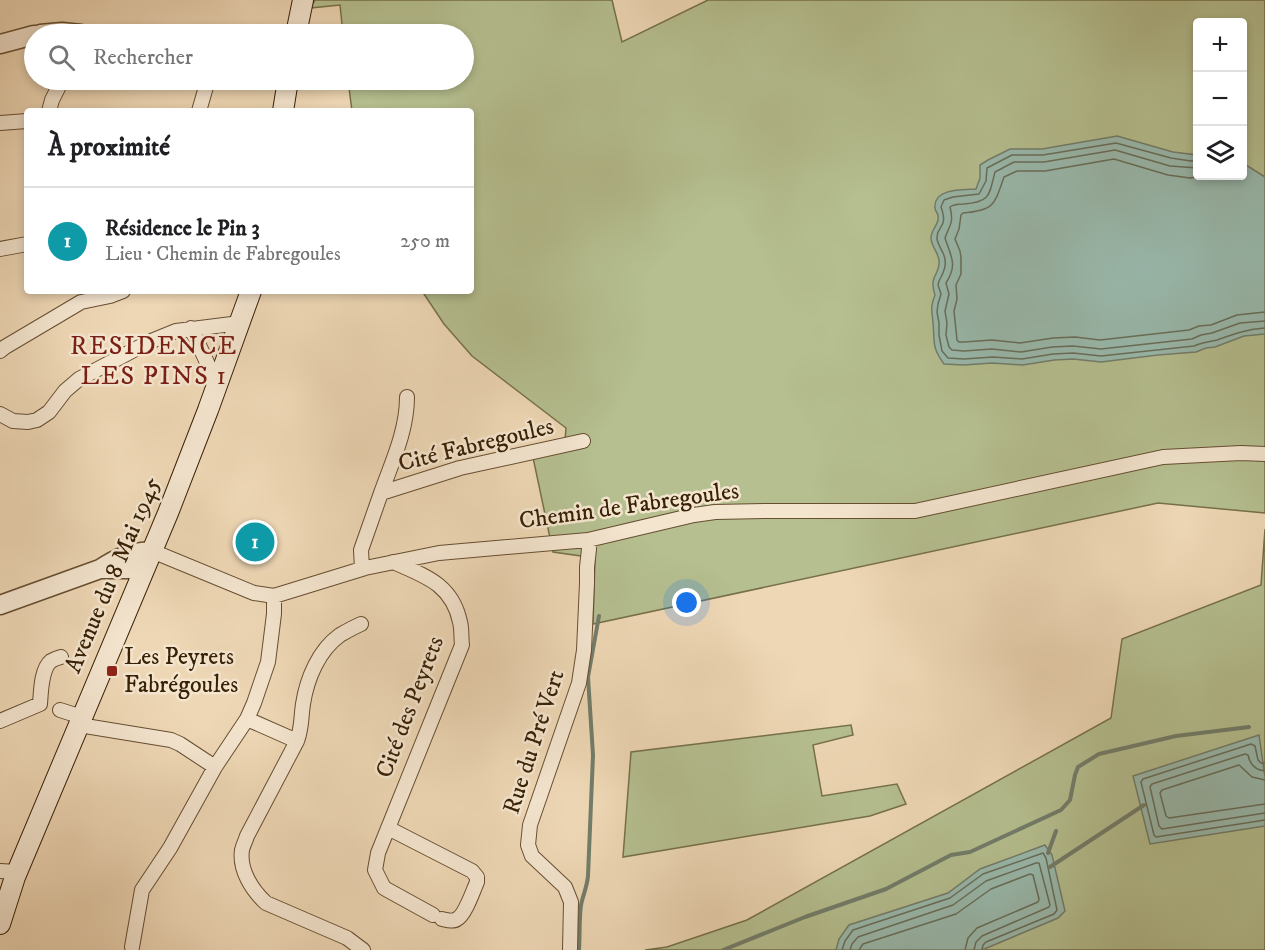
<!DOCTYPE html>
<html lang="fr">
<meta charset="utf-8">
<style>
:root{--surface:#fff;--page:#f6f6f6;--text:#202124;--muted:#757577;--line:#e0e0e0;--accent:#7c3aed}
body{margin:0;font-family:"IM FELL DW Pica",serif;background:var(--page);color:var(--text)}
.controls{position:absolute;right:18px;top:18px;display:grid;overflow:hidden;border-radius:6px;box-shadow:0 3px 9px #0003}
.controls button{width:54px;height:54px;display:grid;place-items:center;padding:0;border:0;border-bottom:2px solid var(--line);background:var(--surface);color:var(--text);font:30px sans-serif}
.you{position:absolute;left:687px;top:603px;width:21px;height:21px;margin:-15px;border:4px solid #fff;border-radius:50%;background:#1a73e8;box-shadow:0 0 0 9px #1a73e833}
.badge{display:grid;place-items:center;width:39px;height:39px;border-radius:50%;background:var(--accent);color:#fff;font-size:20px;font-weight:700}
.pin{position:absolute;translate:-50% -50%;border:3px solid #fff;box-shadow:0 2px 6px #0006}
.list{margin:0;padding:0;list-style:none}
h2{display:flex;justify-content:space-between;align-items:center;height:78px;margin:0;padding:0 24px;font-size:26px}
h2 small{font-size:20px;font-weight:400;color:var(--muted)}
.list li{display:grid;grid-template-columns:39px 1fr auto;gap:18px;align-items:center;box-sizing:border-box;height:108px;padding:0 24px;border-top:2px solid var(--line)}
.list b{display:block;font-size:22px;white-space:nowrap}
.list p{margin:0;font-size:20px;white-space:nowrap;color:var(--muted)}
.list em{font-size:20px;font-style:normal;color:var(--muted)}
.icon{flex:none;width:33px;height:33px;fill:none;stroke:currentColor;stroke-width:2;stroke-linecap:round;stroke-linejoin:round}
.map{position:relative;flex:none;width:1265px;height:950px;overflow:hidden}
.search{position:absolute;background:var(--surface);box-shadow:0 3px 9px #0003;left:24px;top:24px;width:450px;height:66px;display:flex;align-items:center;gap:15px;box-sizing:border-box;padding:0 21px;border-radius:33px;color:var(--muted);font-size:22px}
.panel{position:absolute;background:var(--surface);box-shadow:0 3px 9px #0003;left:24px;top:108px;width:450px;height:186px;border-radius:6px}
.map>svg:first-child{display:block}
.green{fill:#b5bf90;stroke:#76704a;stroke-width:1.5;fill-rule:evenodd}
.water{fill:#99baae;stroke:#727d6a;stroke-width:1.5}
.lines{fill:none;stroke-linecap:round;stroke-linejoin:round}
.shore{stroke:#686e5a;stroke-width:1.5}
.stream{stroke:#727d6a;stroke-width:4}
.minor-casing{stroke:#664e31;stroke-width:16}
.tertiary-casing{stroke:#664e31;stroke-width:21}
.secondary-casing{stroke:#382105;stroke-width:22}
.minor{stroke:#f4e5cf;stroke-width:14}
.tertiary{stroke:#f4e5cf;stroke-width:18}
.secondary{stroke:#f4e5cf;stroke-width:20}
.poi-dot{fill:#8f2418;stroke:#f4e5cf;stroke-width:2}
.labels{text-anchor:middle;dominant-baseline:central;stroke-width:5;stroke-linejoin:round;paint-order:stroke}
.street-label{font-size:24px;fill:#382105;stroke:#f4e5cf}
.poi-label{font-size:24px;fill:#382105;stroke:#f4e5cf;text-anchor:start}
.neighbourhood-label{font-size:26px;letter-spacing:1.5px;fill:#7a1f14;stroke:#f4e5cf}
</style>
<div class="map">
<svg width="1265" height="950" viewBox="0 0 1265 950">
<rect width="100%" height="100%" fill="#eed7b5"/>
<filter id="stains"><feTurbulence type="fractalNoise" baseFrequency=".00333" numOctaves="4"/><feColorMatrix values="0 0 0 0 .2 0 0 0 0 .09 0 0 0 0 .02 0 0 0 .5 -.17"/></filter>
<radialGradient id="worn" r=".72"><stop offset=".6" stop-color="#630" stop-opacity="0"/><stop offset="1" stop-color="#630" stop-opacity=".3"/></radialGradient>
<!-- green -->
<path class="green" d="M 315,0 L 612,0 L 622,42 L 708,0 L 1265,0 L 1265,513 L 1158,503 L 593,624 L 595,558 L 553,552 L 531,448 L 565,440 L 566,428 L 472,356 L 444,324 L 422,291 L 471,291 L 471,111 L 352,111 L 348,80 L 464,80 L 464,34 L 343,34 L 340,5 L 310,8 ZM 1198,22 L 1242,22 L 1242,176 L 1198,176 Z
M 1265,529 L 1265,950 L 645,950 L 667,947 L 747,920 L 1111,718 L 1122,639 L 1261,585 Z
M 851,725 L 853,735 L 813,745 L 822,796 L 897,784 L 906,804 L 870,816 L 623,857 L 631,752 Z"/>
<!-- water -->
<path class="water" d="M 1117,136 L 1173,152 L 1197,155 L 1198,176 L 1242,176 L 1243,163 L 1265,177 L 1265,334 L 1244,336 L 1215,347 L 1206,348 L 1196,352 L 1158,355 L 1101,362 L 1073,359 L 1054,360 L 1023,365 L 992,363 L 964,365 L 944,364 C 931,346 935,342 933,323 C 932,310 930,307 935,295 C 928,274 941,276 939,260 C 938,252 931,246 931,238 C 931,229 940,224 938,216 C 938,213 935,211 935,208 C 933,188 963,190 976,189 L 980,178 L 980,165 L 988,160 L 1010,149 L 1042,149 Z
M 1259,735 L 1265,777 L 1265,826 L 1150,844 L 1133,776 Z
M 1045,845 L 1052,855 L 1065,911 L 1058,918 L 982,950 L 836,950 L 839,939 L 849,925 L 948,893 L 980,869 Z"/>
<g class="lines">
<!-- shore -->
<path class="shore" d="M 1198,161 L 1191,161 L 1171,158 L 1116,143 L 1043,155 L 1012,155 L 987,168 L 986,181 L 979,194 L 953,197 L 944,200 L 941,207 C 949,229 936,225 937,239 C 938,244 941,249 943,253 C 948,263 944,272 939,281 L 938,285 L 941,294 L 938,304 L 937,312 L 939,323 L 939,335 L 942,351 L 948,358 L 964,359 L 993,357 L 1022,359 L 1053,354 L 1073,353 L 1101,356 L 1194,346 C 1203,342 1209,342 1217,340 C 1234,334 1248,329 1265,328
M 1198,168 L 1170,166 L 1115,150 L 1044,162 L 1014,162 L 995,172 C 989,195 991,202 964,204 C 958,204 954,204 950,207 C 954,223 950,224 945,238 C 951,257 958,264 946,283 L 949,294 L 945,311 L 947,323 L 946,335 L 949,347 L 952,350 L 964,351 L 992,349 L 1021,352 L 1052,347 L 1073,346 L 1101,349 L 1192,339 L 1201,335 L 1212,333 L 1240,323 L 1265,321
M 1205,176 L 1190,178 L 1168,175 L 1114,159 L 1045,171 L 1017,171 L 1004,177 C 994,205 995,210 963,213 L 961,215 L 959,229 L 955,239 L 960,251 L 961,258 L 961,274 L 956,285 L 957,299 L 954,311 L 957,340 L 959,342 L 964,342 L 992,340 L 1020,343 L 1053,338 L 1075,337 L 1100,340 L 1189,330 L 1199,326 L 1211,325 L 1237,315 L 1265,312
M 1265,763 L 1261,763 L 1258,760 L 1255,746 L 1251,744 L 1143,779 L 1141,782 L 1154,835 L 1156,837 L 1265,820
M 1265,771 C 1255,770 1250,765 1248,755 L 1245,754 L 1152,784 L 1150,787 L 1159,826 L 1162,829 L 1265,813
M 1265,780 L 1252,777 L 1239,765 L 1162,790 L 1160,793 L 1166,816 L 1169,818 L 1265,804
M 842,950 L 845,941 L 853,930 L 950,898 L 983,874 L 1043,853 L 1046,858 L 1057,910 L 1054,914 L 986,942 L 983,945 L 982,950
M 850,950 L 852,944 L 858,937 L 953,905 L 986,881 L 1036,863 L 1039,863 L 1050,905 L 1049,907 L 982,936 L 976,942 L 974,950
M 859,950 L 863,944 L 956,914 L 991,889 L 1030,874 L 1033,875 L 1039,899 L 1038,902 L 977,928 L 968,938 L 965,950"/>
<!-- stream -->
<path class="stream" d="M 1048,853 L 1056,831
M 1050,867 L 1144,805
M 579,950 C 580,935 579,920 581,905 C 583,895 587,887 588,876 L 593,755 L 588,677 L 599,616
M 723,950 L 805,917 L 886,889 L 951,855 L 970,852 L 1061,810 L 1070,800 L 1075,775 L 1078,767 L 1099,754 L 1176,736 L 1249,727"/>
<defs>
<path id="minor" d="M 49,111 L 52,100 L 62,80
M 199,111 L 208,80
M 0,123 L 27,121
M 0,249 L 27,244
M 191,328 L 217,384
M 0,351 L 5,347 L 81,302 L 110,296 L 123,291
M 0,414 L 13,421 L 28,422 L 37,420 L 49,412 L 65,391 L 79,379 L 149,342 L 176,331 L 240,323
M 381,493 C 392,462 407,431 407,397
M 152,551 L 254,593 L 274,596 L 365,568 L 439,553 L 588,540 L 694,515 L 715,512 L 765,511 L 915,511 L 1163,457 L 1241,453 L 1265,454
M 393,562 C 425,576 452,584 460,622 C 462,629 461,638 462,645 L 378,853 L 375,870 L 384,888 L 433,915
M 362,569 L 361,550 L 381,493 L 460,468 L 583,441
M 60,710 L 82,717
M 247,719 L 297,741 L 247,836 C 246,840 243,845 242,850 C 239,870 252,890 266,903 L 347,938 L 363,950
M 0,721 L 40,704 C 41,692 41,669 51,661 C 54,659 57,658 61,657
M 79,725 L 171,740 L 180,744 L 215,767
M 297,741 C 302,728 301,717 303,704 C 307,678 319,650 340,635 C 347,631 354,627 361,624
M 388,828 L 472,871 L 477,877 L 477,882 C 473,891 465,915 457,919 C 453,922 447,920 442,919
M 0,871 L 17,872
M 132,947 L 142,890 L 170,848 L 215,767 L 247,719 L 254,703 L 268,662 L 274,614 L 274,596
M 570,950 L 571,902 L 565,887 L 532,856 L 528,845 L 530,825 L 579,683 L 584,650 L 587,583 L 587,567 L 589,549 L 588,540"/>
<path id="tertiary" d="M 40,34 L 62,32 L 81,34
M 0,44 L 34,35
M 102,569 L 130,569 L 143,573
M 0,605 L 100,569 C 118,557 130,552 152,551"/>
<path id="secondary" d="M 296,34 L 303,0
M 283,111 L 288,80
M 0,924 L 15,877 L 168,513 L 208,410 L 251,291"/>
</defs>
<!-- minor casing -->
<use href="#minor" class="minor-casing"/>
<!-- tertiary casing -->
<use href="#tertiary" class="tertiary-casing"/>
<!-- secondary casing -->
<use href="#secondary" class="secondary-casing"/>
<!-- minor -->
<use href="#minor" class="minor"/>
<!-- tertiary -->
<use href="#tertiary" class="tertiary"/>
<!-- secondary -->
<use href="#secondary" class="secondary"/>
</g>
<!-- markers -->
<rect class="poi-dot" x="106" y="665" width="12" height="12" rx="3"/>
<g class="labels">
<!-- street labels -->
<g class="street-label">
<text transform="translate(476 445) rotate(-14)">Cité Fabregoules</text>
<text transform="translate(629 506) rotate(-8)">Chemin de Fabregoules</text>
<text transform="translate(113 575) rotate(-67)">Avenue du 8 Mai 1945</text>
<text transform="translate(410 707) rotate(-69)">Cité des Peyrets</text>
<text transform="translate(534 742) rotate(-72)">Rue du Pré Vert</text>
</g>
<!-- poi labels -->
<g class="poi-label">
<text x="124" y="657">Les Peyrets<tspan x="124" dy="28">Fabrégoules</tspan></text>
</g>
<!-- neighbourhood labels -->
<g class="neighbourhood-label">
<text x="154" y="346">RESIDENCE<tspan x="154" dy="30">LES PINS 1</tspan></text>
</g>
</g>
<rect width="100%" height="100%" filter="url(#stains)"/>
<rect width="100%" height="100%" fill="url(#worn)"/>
</svg>
<div class="controls">
<button>+</button>
<button>−</button>
<button><svg class="icon" aria-label="layers" viewBox="0 0 24 24"><path d="M12 4l9 5-9 5-9-5zM3 14l9 5 9-5"/></svg></button>
</div>
<div class="you"></div>
<div class="pin badge" style="left:255px;top:542px;background:#0f9aa8">1</div>
<div class="search"><svg class="icon" aria-label="search" viewBox="0 0 24 24"><circle cx="10" cy="10" r="6"/><path d="M15 15l6 6"/></svg>Rechercher</div>
<section class="panel">
<h2>À proximité<small></small></h2>
<ul class="list">
<li><span class="badge" style="background:#0f9aa8">1</span><div><b>Résidence le Pin 3</b><p>Lieu · Chemin de Fabregoules</p></div><em>250 m</em></li>
</ul>
</section>
</div>
